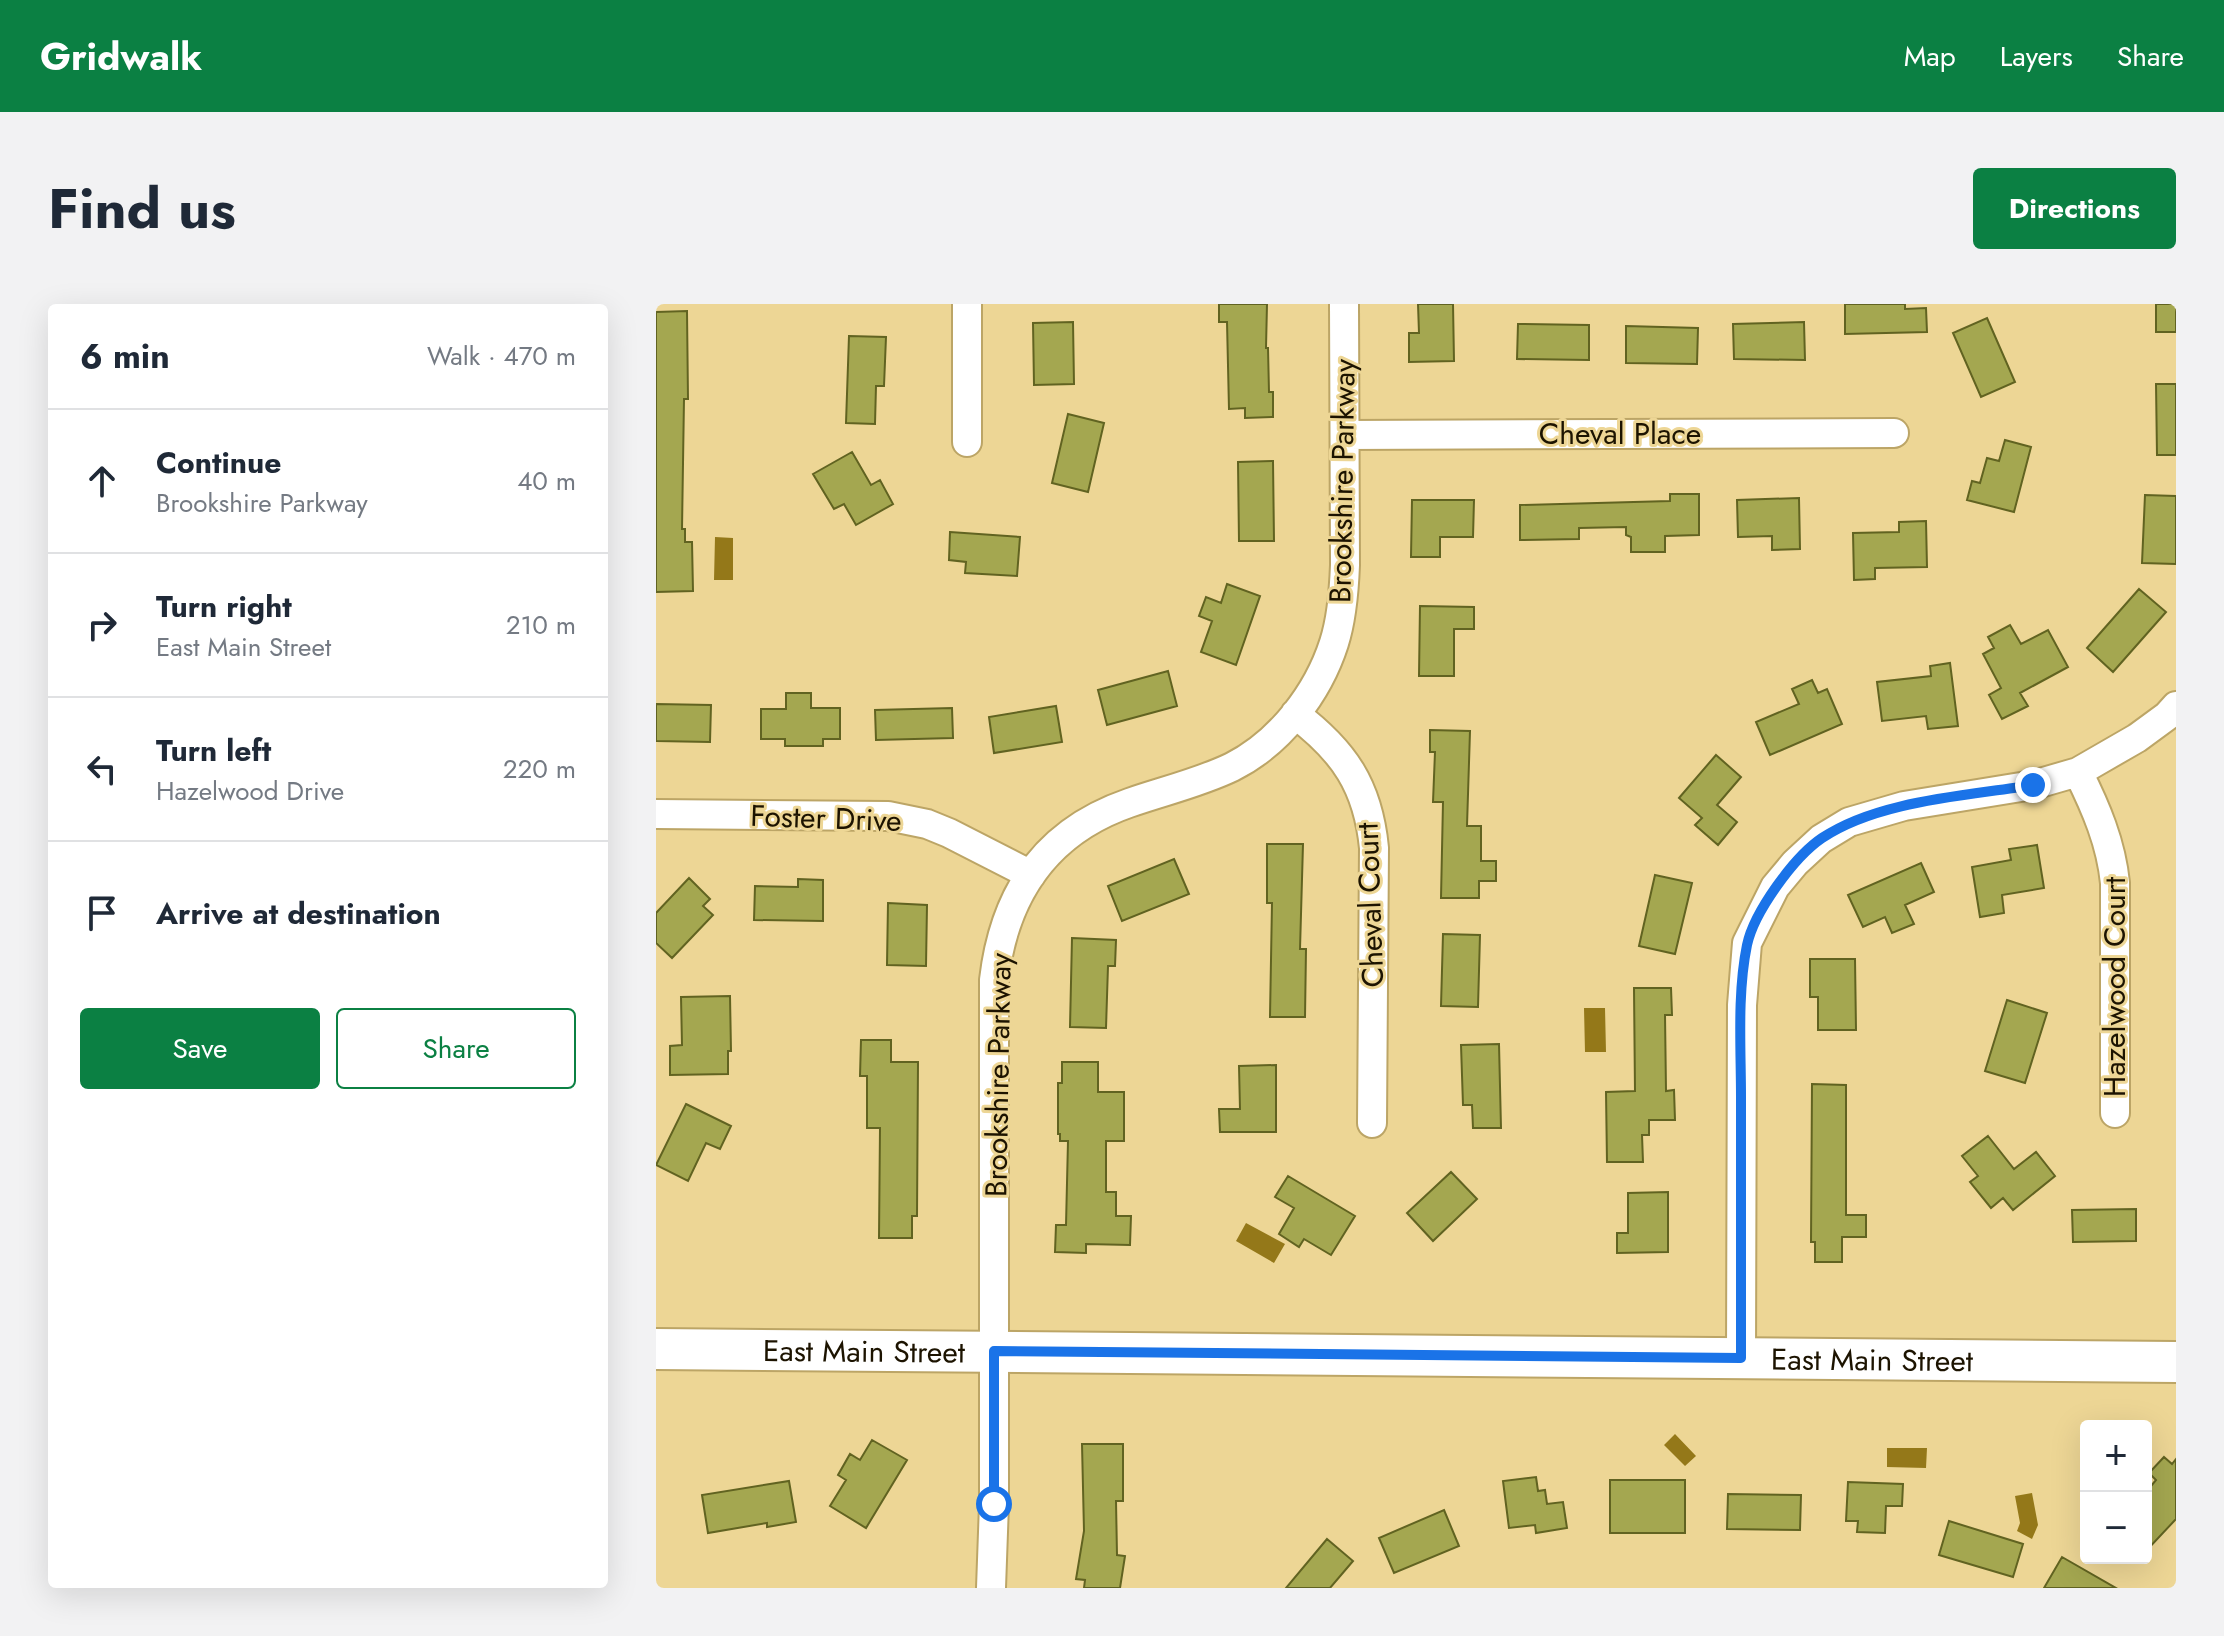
<!DOCTYPE html>
<meta charset="utf-8">
<style>
:root{--surface:#fff;--page:#f2f2f3;--text:#1f2937;--muted:#747a83;--line:#e0e1e3;--accent:#0b8043}
body{margin:0;font-family:Jost,sans-serif;background:var(--page);color:var(--text)}
.controls{position:absolute;right:24px;bottom:24px;display:grid;overflow:hidden;border-radius:8px;box-shadow:0 8px 32px #0002}
.controls button{width:72px;height:72px;display:grid;place-items:center;padding:0;border:0;border-bottom:2px solid var(--line);background:var(--surface);color:var(--text);font:40px sans-serif}
.stop{position:absolute;width:24px;height:24px;margin:-18px;border:6px solid #1a73e8;border-radius:50%;background:#fff}
.stop.end{background:#1a73e8;border-color:#fff;box-shadow:0 2px 8px #0008}
.list{margin:0;padding:0;list-style:none}
h2{display:flex;justify-content:space-between;align-items:center;height:104px;margin:0;padding:0 32px;font-size:34px}
h2 small{font-size:26px;font-weight:400;color:var(--muted)}
.list li{display:grid;grid-template-columns:52px 1fr auto;gap:24px;align-items:center;box-sizing:border-box;height:144px;padding:0 32px;border-top:2px solid var(--line)}
.list b{display:block;font-size:30px;white-space:nowrap}
.list p{margin:0;font-size:26px;white-space:nowrap;color:var(--muted)}
.list em{font-size:26px;font-style:normal;color:var(--muted)}
.actions{display:flex;gap:16px;padding:24px 32px}
.actions a{flex:1;padding:18px 0;border:2px solid var(--accent);border-radius:8px;text-align:center;font-size:28px;color:var(--accent)}
.actions .main{background:var(--accent);color:#fff}
.icon{flex:none;width:44px;height:44px;fill:none;stroke:currentColor;stroke-width:2;stroke-linecap:round;stroke-linejoin:round}
.map{position:relative;flex:none;width:1520px;height:1284px;overflow:hidden;border-radius:8px}
header{display:flex;align-items:center;gap:48px;box-sizing:border-box;height:112px;padding:0 40px;background:var(--accent);color:#fff}
header strong{font-size:38px}
nav{display:flex;gap:44px;margin-inline-start:auto;font-size:28px}
.intro{display:flex;align-items:center;justify-content:space-between;box-sizing:border-box;height:192px;padding:0 48px}
h1{margin:0;font-size:56px}
.button{padding:20px 36px;border-radius:8px;background:var(--accent);color:#fff;font-size:28px;font-weight:700}
main{display:flex;gap:48px;padding:0 48px}
aside{flex:1;background:var(--surface);border-radius:8px;box-shadow:0 8px 32px #0002}
.map>svg:first-child{display:block}
.water{fill:#947819}
.building{fill:#a4a750;stroke:#616321;stroke-width:2}
.lines{fill:none;stroke-linecap:round;stroke-linejoin:round}
.street-casing{stroke:#bca566;stroke-width:32}
.secondary-casing{stroke:#bca566;stroke-width:44}
.street{stroke:#fff;stroke-width:28}
.secondary{stroke:#fff;stroke-width:40}
.route{stroke:#1a73e8;stroke-width:10}
.labels{text-anchor:middle;dominant-baseline:central;stroke-width:6;stroke-linejoin:round;paint-order:stroke}
.street-label{font-size:30px;fill:#1c1300;stroke:#edd695}
</style>
<header>
<strong>Gridwalk</strong>
<nav><a>Map</a><a>Layers</a><a>Share</a></nav>
</header>
<div class="intro"><h1>Find us</h1><a class="button">Directions</a></div>
<main>
<aside>
<h2>6 min<small>Walk · 470 m</small></h2>
<ul class="list">
<li><svg class="icon" aria-label="ahead" viewBox="0 0 24 24"><path d="M12 20V5M6 11l6-6 6 6"/></svg><div><b>Continue</b><p>Brookshire Parkway</p></div><em>40 m</em></li>
<li><svg class="icon" aria-label="right" viewBox="0 0 24 24"><path d="M7 20v-9h11M14 6l5 5-5 5"/></svg><div><b>Turn right</b><p>East Main Street</p></div><em>210 m</em></li>
<li><svg class="icon" aria-label="left" viewBox="0 0 24 24"><path d="M17 20v-9H6M10 6l-5 5 5 5"/></svg><div><b>Turn left</b><p>Hazelwood Drive</p></div><em>220 m</em></li>
<li><svg class="icon" aria-label="arrive" viewBox="0 0 24 24"><path d="M6 21V4h12l-3 4 3 4H6"/></svg><div><b>Arrive at destination</b></div></li>
</ul>
<div class="actions"><a class="main">Save</a><a>Share</a></div>
</aside>
<div class="map">
<svg width="1520" height="1284" viewBox="0 0 1520 1284">
<rect width="100%" height="100%" fill="#edd695"/>
<!-- water -->
<path class="water" d="M 59,233 L 77,234 L 77,276 L 58,276 Z
M 928,704 L 949,704 L 950,748 L 929,748 Z
M 590,919 L 629,940 L 618,959 L 580,937 Z
M 1019,1130 L 1040,1152 L 1029,1162 L 1008,1141 Z
M 1231,1144 L 1271,1144 L 1270,1164 L 1231,1163 Z
M 1376,1189 L 1382,1221 L 1376,1235 L 1361,1227 L 1364,1219 L 1359,1192 Z"/>
<!-- building -->
<path class="building" d="M 563,0 L 611,0 L 610,44 L 612,44 L 613,88 L 617,88 L 617,113 L 589,114 L 589,104 L 573,105 L 571,18 L 563,18 Z
M 762,0 L 797,0 L 798,57 L 753,58 L 753,29 L 763,29 Z
M 1189,0 L 1249,0 L 1249,5 L 1270,4 L 1271,28 L 1189,30 Z
M 1500,0 L 1520,0 L 1520,28 L 1500,28 Z
M 31,7 L 32,95 L 28,95 L 26,225 L 29,225 L 29,238 L 36,238 L 37,287 L 0,288 L 0,8 Z
M 1331,14 L 1359,78 L 1325,93 L 1297,29 Z
M 417,18 L 418,80 L 378,81 L 377,19 Z
M 1148,18 L 1149,56 L 1078,55 L 1077,20 Z
M 862,20 L 933,21 L 933,56 L 861,55 Z
M 970,22 L 1042,24 L 1041,60 L 970,59 Z
M 193,32 L 230,33 L 228,82 L 220,82 L 219,120 L 190,119 Z
M 1500,80 L 1520,80 L 1520,151 L 1501,151 Z
M 412,110 L 448,119 L 432,188 L 396,179 Z
M 1349,136 L 1375,143 L 1358,208 L 1311,196 L 1316,177 L 1324,179 L 1331,154 L 1343,157 Z
M 196,148 L 215,181 L 224,176 L 237,200 L 200,221 L 188,200 L 178,205 L 157,170 Z
M 617,157 L 618,237 L 583,237 L 582,158 Z
M 1014,190 L 1043,190 L 1043,231 L 1009,232 L 1009,248 L 975,248 L 975,233 L 970,231 L 970,223 L 923,224 L 923,235 L 864,236 L 864,201 L 1014,197 Z
M 1489,191 L 1520,192 L 1520,260 L 1486,259 Z
M 1143,194 L 1144,245 L 1116,246 L 1116,232 L 1082,233 L 1081,196 Z
M 756,196 L 818,196 L 817,233 L 784,233 L 784,253 L 755,253 Z
M 1270,217 L 1271,263 L 1219,264 L 1219,275 L 1198,276 L 1197,229 L 1243,228 L 1243,218 Z
M 294,228 L 364,233 L 361,272 L 309,269 L 310,258 L 293,256 Z
M 571,280 L 604,292 L 580,361 L 545,348 L 556,317 L 543,312 L 550,293 L 565,299 Z
M 1483,285 L 1510,308 L 1457,368 L 1431,344 Z
M 764,302 L 818,303 L 818,325 L 798,325 L 798,372 L 763,372 Z
M 1354,321 L 1365,340 L 1392,326 L 1412,363 L 1364,389 L 1372,402 L 1346,415 L 1333,391 L 1345,384 L 1327,350 L 1338,344 L 1332,333 Z
M 1294,359 L 1302,422 L 1272,425 L 1270,412 L 1226,417 L 1221,378 L 1275,372 L 1274,362 Z
M 512,367 L 521,402 L 451,421 L 442,386 Z
M 1156,376 L 1162,389 L 1171,385 L 1186,420 L 1114,451 L 1100,418 L 1143,400 L 1136,385 Z
M 130,389 L 155,389 L 155,404 L 184,404 L 184,435 L 167,435 L 167,442 L 129,442 L 129,435 L 105,435 L 105,405 L 130,405 Z
M 0,400 L 55,401 L 54,438 L 0,437 Z
M 400,402 L 406,438 L 338,449 L 333,413 Z
M 296,404 L 297,434 L 220,436 L 219,406 Z
M 774,426 L 814,427 L 811,522 L 825,522 L 825,557 L 840,557 L 840,577 L 823,577 L 823,594 L 785,594 L 787,498 L 777,498 L 779,448 L 774,448 Z
M 1060,451 L 1085,473 L 1061,501 L 1081,518 L 1062,541 L 1039,521 L 1046,514 L 1023,494 Z
M 611,540 L 647,540 L 644,645 L 650,645 L 649,713 L 614,713 L 616,599 L 611,599 Z
M 1381,541 L 1388,584 L 1346,591 L 1348,609 L 1324,613 L 1316,563 L 1355,556 L 1353,545 Z
M 518,555 L 533,590 L 466,617 L 452,582 Z
M 1265,559 L 1278,588 L 1249,601 L 1258,620 L 1236,629 L 1229,613 L 1207,623 L 1192,591 Z
M 999,571 L 1036,579 L 1019,650 L 983,642 Z
M 33,574 L 54,595 L 47,602 L 57,611 L 16,654 L 0,639 L 0,609 Z
M 142,575 L 167,576 L 167,617 L 98,616 L 99,582 L 142,583 Z
M 232,599 L 271,601 L 270,662 L 231,661 Z
M 787,630 L 824,631 L 822,703 L 785,702 Z
M 416,634 L 460,636 L 459,662 L 452,662 L 450,724 L 414,723 Z
M 1154,655 L 1199,655 L 1200,726 L 1162,726 L 1162,693 L 1154,693 Z
M 978,684 L 1015,684 L 1016,711 L 1009,711 L 1010,787 L 1018,786 L 1019,816 L 993,816 L 993,831 L 986,831 L 987,858 L 951,858 L 950,788 L 979,787 Z
M 74,692 L 75,747 L 72,747 L 72,770 L 14,771 L 14,742 L 26,741 L 25,693 Z
M 1351,696 L 1391,709 L 1369,779 L 1329,767 Z
M 205,736 L 235,736 L 235,758 L 262,758 L 261,912 L 256,912 L 256,934 L 223,934 L 224,824 L 211,824 L 211,772 L 204,772 Z
M 843,740 L 845,824 L 817,824 L 816,801 L 807,801 L 805,741 Z
M 406,758 L 442,758 L 442,788 L 468,788 L 468,837 L 450,837 L 450,888 L 460,888 L 460,912 L 475,912 L 474,941 L 430,940 L 430,949 L 399,948 L 400,921 L 410,921 L 412,837 L 404,837 L 404,830 L 402,830 L 402,779 L 406,779 Z
M 620,761 L 620,828 L 564,828 L 563,805 L 584,805 L 583,762 Z
M 1156,780 L 1190,781 L 1190,911 L 1210,911 L 1210,933 L 1186,933 L 1186,958 L 1159,958 L 1159,938 L 1155,938 Z
M 30,800 L 75,822 L 64,845 L 50,839 L 32,877 L 0,861 Z
M 1332,832 L 1358,865 L 1380,848 L 1399,872 L 1357,906 L 1347,894 L 1335,904 L 1314,878 L 1322,872 L 1306,852 Z
M 795,868 L 821,895 L 777,937 L 751,909 Z
M 632,872 L 699,912 L 675,951 L 648,935 L 643,943 L 623,930 L 638,904 L 619,893 Z
M 1012,888 L 1012,948 L 961,949 L 961,929 L 972,929 L 972,889 Z
M 1480,905 L 1480,937 L 1417,938 L 1416,906 Z
M 216,1136 L 251,1156 L 210,1224 L 174,1202 L 190,1176 L 182,1171 L 194,1150 L 204,1156 Z
M 426,1140 L 467,1140 L 467,1197 L 460,1197 L 461,1251 L 469,1252 L 464,1284 L 428,1284 L 429,1276 L 420,1275 L 428,1227 Z
M 1508,1153 L 1516,1160 L 1520,1155 L 1520,1215 L 1490,1247 L 1490,1188 L 1500,1176 L 1493,1169 Z
M 880,1173 L 882,1187 L 889,1186 L 891,1200 L 907,1198 L 911,1224 L 880,1229 L 879,1221 L 853,1224 L 847,1177 Z
M 954,1176 L 1029,1176 L 1029,1229 L 954,1229 Z
M 133,1177 L 140,1218 L 111,1223 L 111,1219 L 52,1229 L 46,1191 Z
M 1192,1178 L 1247,1180 L 1246,1202 L 1230,1202 L 1229,1229 L 1201,1228 L 1202,1217 L 1190,1217 Z
M 1072,1190 L 1145,1191 L 1144,1226 L 1071,1225 Z
M 788,1206 L 803,1242 L 738,1269 L 723,1234 Z
M 1293,1217 L 1367,1240 L 1357,1273 L 1283,1251 Z
M 671,1235 L 697,1257 L 674,1284 L 630,1284 Z
M 1406,1253 L 1460,1284 L 1388,1284 Z"/>
<g class="lines">
<defs>
<path id="street" d="M 311,0 L 311,138
M 689,131 L 1238,129
M 639,410 C 688,447 712,482 718,544 L 716,819
M 1422,468 C 1440,504 1455,539 1459,579 L 1459,809
M 0,510 L 232,512 L 271,520 L 293,529 L 375,571
M 1085,1054 L 1086,701 L 1091,639 L 1119,583 L 1139,559 L 1165,535 L 1193,518 L 1248,502 L 1377,481 L 1422,468 L 1481,434 L 1511,412 L 1520,402
M 335,1284 L 338,1200 L 338,676 C 348,591 389,528 473,499 C 507,487 543,479 576,463 C 624,439 662,389 678,339 C 686,314 688,287 689,261 L 688,0"/>
<g id="secondary">
<path id="s1" d="M 0,1045 L 1520,1058"/>
</g>
</defs>
<!-- street casing -->
<use href="#street" class="street-casing"/>
<!-- secondary casing -->
<use href="#secondary" class="secondary-casing"/>
<!-- street -->
<use href="#street" class="street"/>
<!-- secondary -->
<use href="#secondary" class="secondary"/>
</g>
<g class="lines">
<!-- route -->
<path class="route" d="M 338,1200 L 338,1047 L 1085,1054 C 1085,967 1085,880 1085,793 C 1085,744 1081,690 1091,641 C 1098,608 1138,553 1166,534 C 1223,496 1311,492 1377,481"/>
</g>
<g class="labels">
<!-- street labels -->
<g class="street-label">
<text x="964" y="129">Cheval Place</text>
<text transform="translate(686 177) rotate(-89)">Brookshire Parkway</text>
<text transform="translate(170 514) rotate(2)">Foster Drive</text>
<text transform="translate(714 601) rotate(-92)">Cheval Court</text>
<text transform="translate(1458 683) rotate(-90)">Hazelwood Court</text>
<text transform="translate(342 771) rotate(-89)">Brookshire Parkway</text>
<text stroke="none"><textPath href="#s1" startOffset="208">East Main Street</textPath></text>
<text stroke="none"><textPath href="#s1" startOffset="1216">East Main Street</textPath></text>
</g>
</g>
</svg>
<div class="controls">
<button>+</button>
<button>−</button>
</div>
<div class="stop" style="left:338px;top:1200px"></div>
<div class="stop end" style="left:1377px;top:481px"></div>
</div>
</main>
